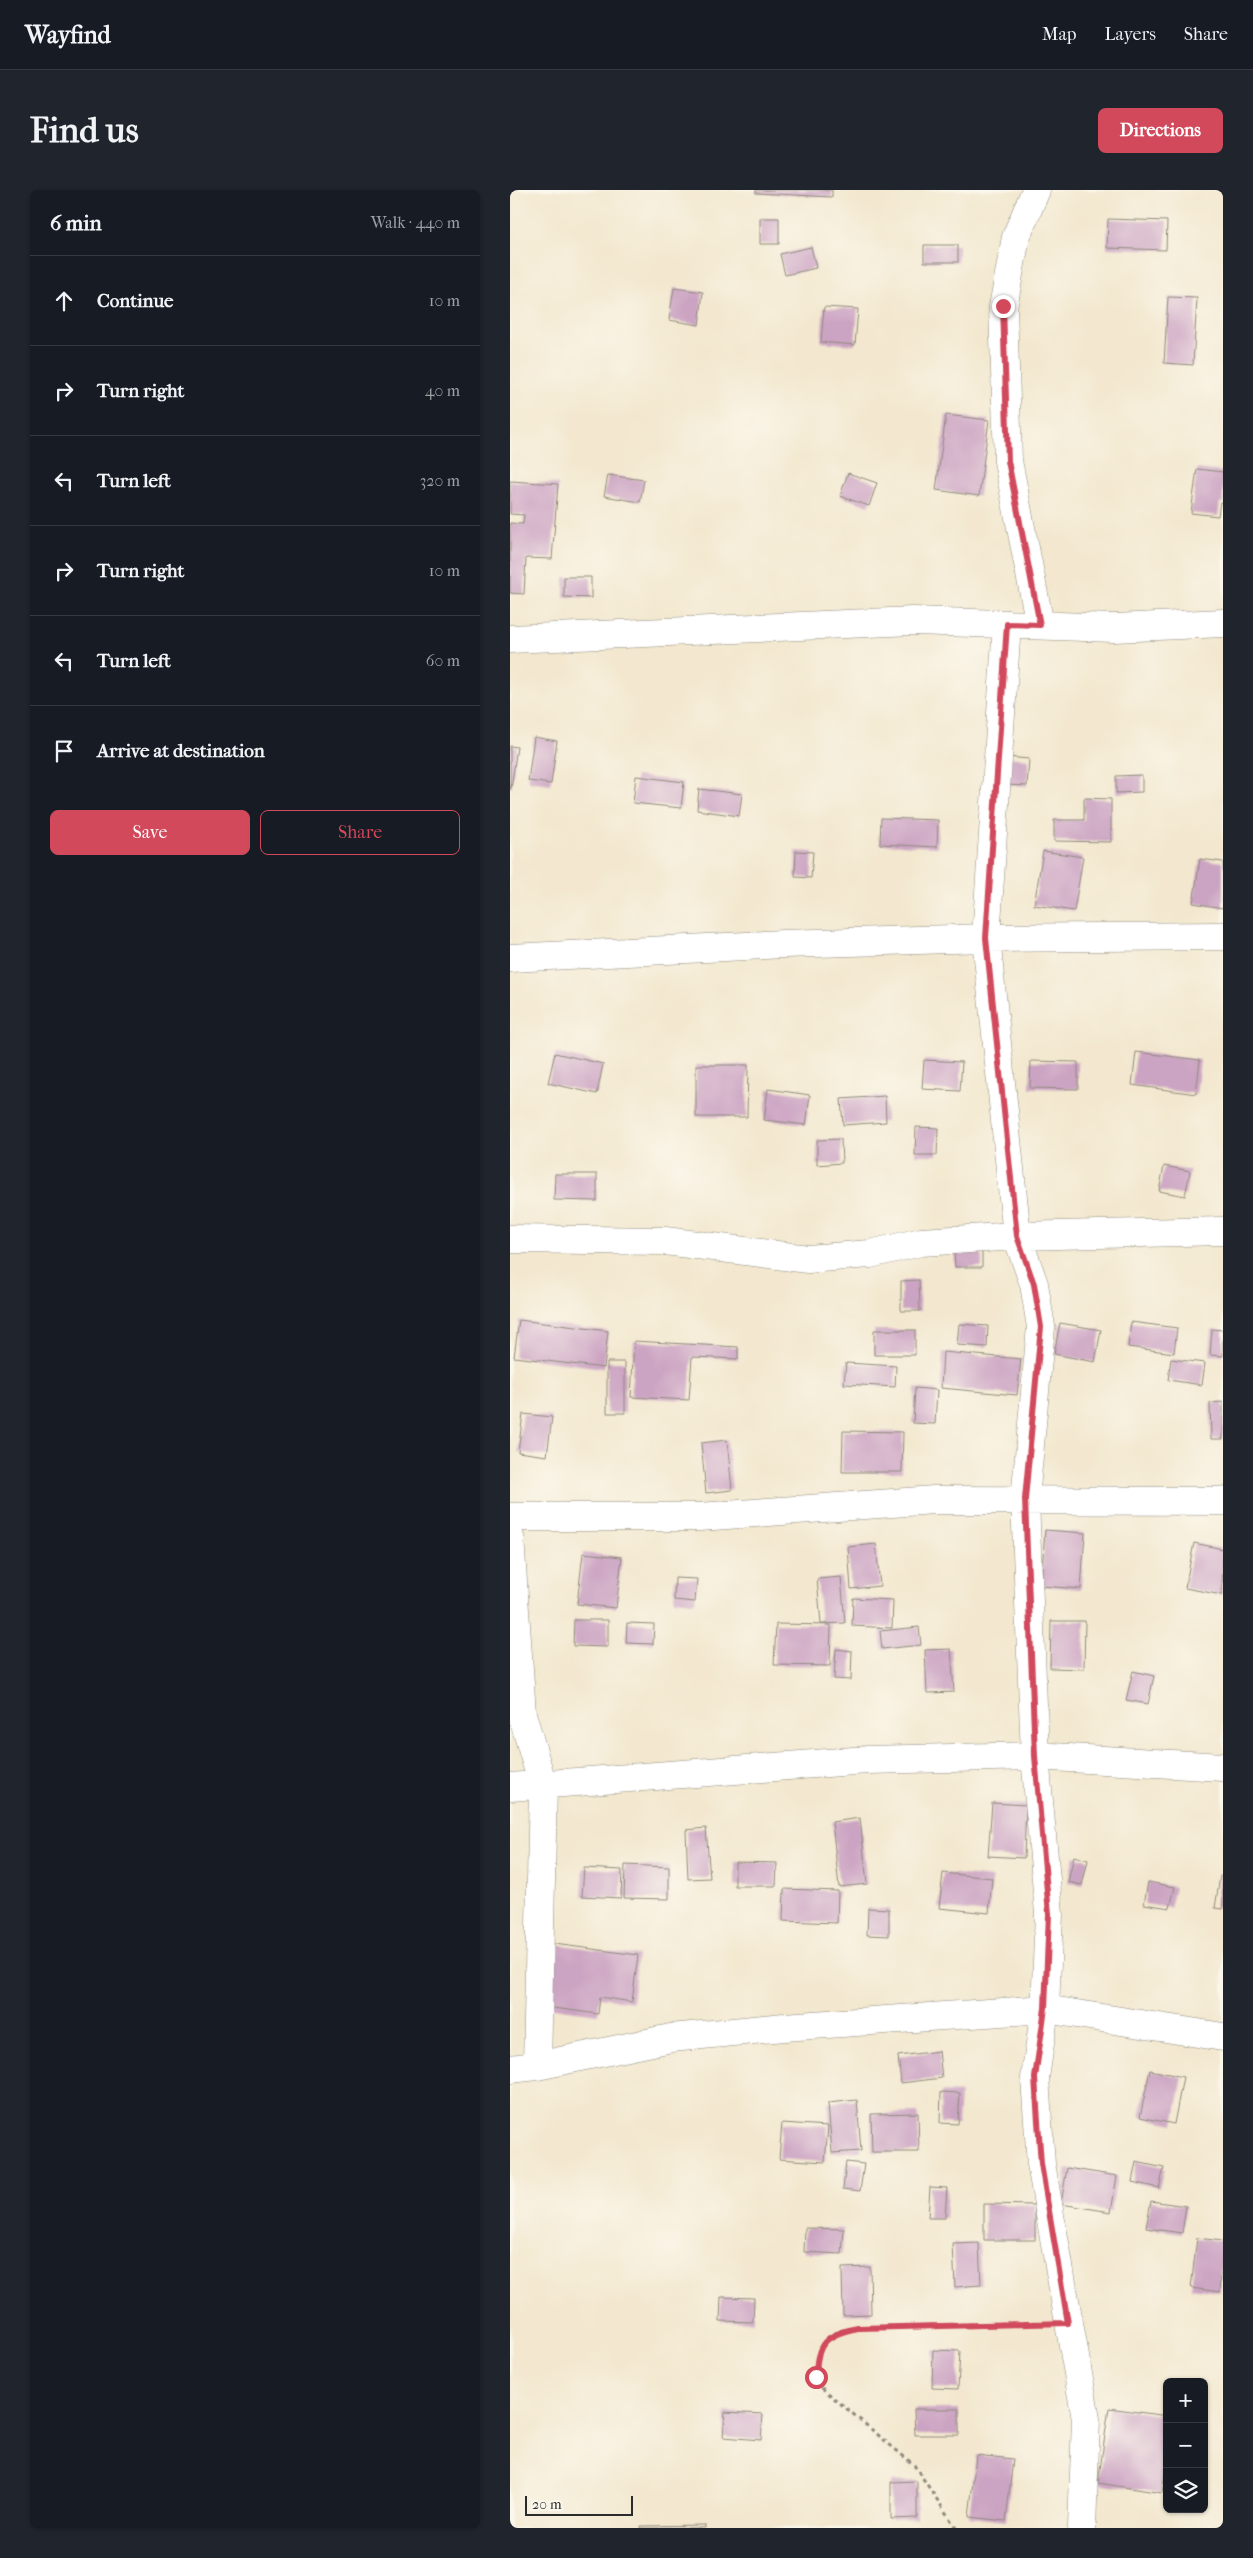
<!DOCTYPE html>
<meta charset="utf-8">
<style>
:root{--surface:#171b24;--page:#20242c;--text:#f1f3f6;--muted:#9ea1a6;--line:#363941;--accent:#d1495b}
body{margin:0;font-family:"IM FELL French Canon",serif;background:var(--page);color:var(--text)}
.controls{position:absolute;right:15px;bottom:15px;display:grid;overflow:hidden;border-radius:8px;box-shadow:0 1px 4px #0004}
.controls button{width:45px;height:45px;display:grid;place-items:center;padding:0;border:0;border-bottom:1px solid var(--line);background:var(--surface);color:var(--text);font:25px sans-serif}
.scale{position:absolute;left:15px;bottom:12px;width:108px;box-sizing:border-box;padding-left:5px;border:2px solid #2b2b2b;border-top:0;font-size:14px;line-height:18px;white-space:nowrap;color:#2b2b2b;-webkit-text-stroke:4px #fbf7ec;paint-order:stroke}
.stop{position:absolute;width:15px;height:15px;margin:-11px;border:4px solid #d1495b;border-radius:50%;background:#fff}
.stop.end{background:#d1495b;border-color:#fff;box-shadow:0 1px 5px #0008}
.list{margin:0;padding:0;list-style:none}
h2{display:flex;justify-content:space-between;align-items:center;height:65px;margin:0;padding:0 20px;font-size:21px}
h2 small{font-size:16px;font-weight:400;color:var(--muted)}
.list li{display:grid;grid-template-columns:32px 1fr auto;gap:15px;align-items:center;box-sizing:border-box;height:90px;padding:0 20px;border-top:1px solid var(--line)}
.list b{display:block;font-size:19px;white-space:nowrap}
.list em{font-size:16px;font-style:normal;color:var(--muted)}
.actions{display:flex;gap:10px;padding:15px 20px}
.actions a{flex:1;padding:11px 0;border:1px solid var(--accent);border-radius:8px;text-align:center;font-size:18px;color:var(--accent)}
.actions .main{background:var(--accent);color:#fff}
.icon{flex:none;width:28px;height:28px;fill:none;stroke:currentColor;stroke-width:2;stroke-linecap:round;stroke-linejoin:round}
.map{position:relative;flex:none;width:713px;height:2338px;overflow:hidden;border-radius:8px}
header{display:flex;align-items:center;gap:30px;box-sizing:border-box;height:70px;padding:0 25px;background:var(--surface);border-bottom:1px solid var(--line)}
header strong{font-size:24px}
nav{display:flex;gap:28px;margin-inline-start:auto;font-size:18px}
.intro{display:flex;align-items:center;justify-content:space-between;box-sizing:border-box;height:120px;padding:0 30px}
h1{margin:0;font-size:35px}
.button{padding:12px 22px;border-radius:8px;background:var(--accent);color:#fff;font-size:18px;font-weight:700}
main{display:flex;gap:30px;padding:0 30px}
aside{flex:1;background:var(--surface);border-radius:8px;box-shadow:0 1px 4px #0004}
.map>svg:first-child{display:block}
.building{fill:#cca4c3}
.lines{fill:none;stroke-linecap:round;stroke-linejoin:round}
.street-casing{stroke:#8f8a7d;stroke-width:29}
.path{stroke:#8f8a7d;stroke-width:3;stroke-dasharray:4 4;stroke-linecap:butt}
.street{stroke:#fff;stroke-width:28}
.route{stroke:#d1495b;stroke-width:6}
</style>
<header>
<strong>Wayfind</strong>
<nav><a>Map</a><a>Layers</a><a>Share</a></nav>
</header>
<div class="intro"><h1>Find us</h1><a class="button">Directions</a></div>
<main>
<aside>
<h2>6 min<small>Walk · 440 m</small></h2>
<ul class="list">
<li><svg class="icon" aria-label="ahead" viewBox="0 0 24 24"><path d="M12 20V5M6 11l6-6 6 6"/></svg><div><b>Continue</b></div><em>10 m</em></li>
<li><svg class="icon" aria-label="right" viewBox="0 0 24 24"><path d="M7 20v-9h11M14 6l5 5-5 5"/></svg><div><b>Turn right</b></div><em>40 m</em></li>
<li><svg class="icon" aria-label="left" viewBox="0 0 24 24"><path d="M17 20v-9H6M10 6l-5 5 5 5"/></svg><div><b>Turn left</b></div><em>320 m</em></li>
<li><svg class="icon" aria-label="right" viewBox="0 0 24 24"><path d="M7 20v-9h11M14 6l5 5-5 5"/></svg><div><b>Turn right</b></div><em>10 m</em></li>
<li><svg class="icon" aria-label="left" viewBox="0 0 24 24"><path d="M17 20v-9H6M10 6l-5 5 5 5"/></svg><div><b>Turn left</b></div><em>60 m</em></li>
<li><svg class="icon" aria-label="arrive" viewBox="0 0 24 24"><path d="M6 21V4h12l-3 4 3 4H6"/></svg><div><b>Arrive at destination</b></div></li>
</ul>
<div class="actions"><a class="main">Save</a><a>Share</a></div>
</aside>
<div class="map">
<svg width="713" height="2338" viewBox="0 0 713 2338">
<rect width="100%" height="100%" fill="#fbf7ec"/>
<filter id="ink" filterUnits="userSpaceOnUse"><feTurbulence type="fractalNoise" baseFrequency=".02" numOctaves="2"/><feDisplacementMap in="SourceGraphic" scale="10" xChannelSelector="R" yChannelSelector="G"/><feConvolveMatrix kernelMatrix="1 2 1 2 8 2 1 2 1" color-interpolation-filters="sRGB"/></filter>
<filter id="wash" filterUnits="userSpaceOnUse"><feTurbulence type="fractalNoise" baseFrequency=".0096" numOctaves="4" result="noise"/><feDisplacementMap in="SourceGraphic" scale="20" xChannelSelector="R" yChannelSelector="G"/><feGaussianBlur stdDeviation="1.12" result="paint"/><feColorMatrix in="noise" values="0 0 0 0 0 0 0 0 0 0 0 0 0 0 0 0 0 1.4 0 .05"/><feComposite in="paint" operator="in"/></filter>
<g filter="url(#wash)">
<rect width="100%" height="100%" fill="#f3e8cf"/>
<g id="blocks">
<!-- building -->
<path class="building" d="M 246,0 L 322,0 L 322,7 L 246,3 Z
M 250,28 L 269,28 L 269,54 L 250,54 Z
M 598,29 L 657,31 L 656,60 L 597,58 Z
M 414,55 L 448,55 L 448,72 L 414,72 Z
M 301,57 L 306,78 L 275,85 L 270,64 Z
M 164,98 L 193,102 L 189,135 L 159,130 Z
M 658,107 L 687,108 L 683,175 L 654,173 Z
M 314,117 L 348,119 L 345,155 L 311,152 Z
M 436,225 L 479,230 L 469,306 L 426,300 Z
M 687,279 L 713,282 L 713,313 L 710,312 L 708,326 L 681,323 Z
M 338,283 L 367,293 L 359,316 L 330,306 Z
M 98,285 L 134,290 L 130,312 L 94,306 Z
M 0,291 L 48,294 L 42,369 L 16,368 L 14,404 L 0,403 L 0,333 L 13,334 L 14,325 L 0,324 Z
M 54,387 L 81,387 L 81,408 L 54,407 Z
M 24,547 L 47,551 L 41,594 L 18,591 Z
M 0,556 L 7,557 L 1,599 L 0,599 Z
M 497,567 L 519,569 L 517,596 L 495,595 Z
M 632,585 L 632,602 L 606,603 L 606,586 Z
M 126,586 L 174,592 L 171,618 L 123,613 Z
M 189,599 L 232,604 L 229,626 L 187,620 Z
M 574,608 L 601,609 L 601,652 L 544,651 L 544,630 L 574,630 Z
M 371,628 L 428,630 L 427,657 L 370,654 Z
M 286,661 L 303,662 L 301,688 L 285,687 Z
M 533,661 L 573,667 L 564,721 L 524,715 Z
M 690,669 L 713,672 L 713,718 L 683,713 Z
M 626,862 L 690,870 L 686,904 L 622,895 Z
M 45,863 L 93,874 L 87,904 L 38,893 Z
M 414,870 L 452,872 L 450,901 L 412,899 Z
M 521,871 L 568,872 L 568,899 L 520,898 Z
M 186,875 L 238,875 L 237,927 L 186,927 Z
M 258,899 L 300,905 L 296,935 L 254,930 Z
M 375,906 L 376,932 L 333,935 L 331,909 Z
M 406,937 L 428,938 L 427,965 L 405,965 Z
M 331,949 L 332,973 L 307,975 L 307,950 Z
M 654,976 L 680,981 L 675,1006 L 649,1001 Z
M 45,984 L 87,984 L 87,1011 L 44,1010 Z
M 472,1058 L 472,1077 L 445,1077 L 444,1059 Z
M 409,1090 L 410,1121 L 391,1121 L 391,1091 Z
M 9,1130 L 98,1141 L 94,1178 L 4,1167 Z
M 621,1132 L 667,1138 L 664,1163 L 618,1157 Z
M 550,1133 L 591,1140 L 585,1172 L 544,1164 Z
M 449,1134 L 478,1136 L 477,1157 L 447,1155 Z
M 702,1139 L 713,1140 L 713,1166 L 700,1165 Z
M 364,1140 L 405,1140 L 405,1165 L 364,1165 Z
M 124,1151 L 228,1157 L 228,1169 L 182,1167 L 179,1210 L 121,1207 Z
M 433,1162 L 511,1169 L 507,1205 L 431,1198 Z
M 661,1169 L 695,1173 L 692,1195 L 658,1190 Z
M 97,1172 L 115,1172 L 115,1223 L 97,1223 Z
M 336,1173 L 386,1176 L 385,1197 L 334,1194 Z
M 405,1198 L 427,1200 L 425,1234 L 403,1233 Z
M 713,1212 L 713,1249 L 701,1249 L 700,1213 Z
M 13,1224 L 42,1227 L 37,1266 L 8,1262 Z
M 333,1241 L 393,1242 L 392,1282 L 332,1282 Z
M 217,1250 L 222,1300 L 196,1303 L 191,1253 Z
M 535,1340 L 575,1343 L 571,1399 L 531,1396 Z
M 684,1353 L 713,1359 L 712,1405 L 675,1398 Z
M 366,1354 L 370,1396 L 341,1399 L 338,1357 Z
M 73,1363 L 112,1367 L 106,1418 L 67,1414 Z
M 331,1387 L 335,1433 L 311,1434 L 307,1389 Z
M 165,1388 L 187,1389 L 185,1412 L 164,1410 Z
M 343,1408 L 383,1410 L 382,1438 L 342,1436 Z
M 64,1430 L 98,1430 L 98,1457 L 63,1456 Z
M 541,1431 L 575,1431 L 574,1479 L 540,1478 Z
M 117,1433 L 144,1434 L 143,1454 L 116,1453 Z
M 266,1434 L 321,1435 L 320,1476 L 264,1475 Z
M 409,1437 L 411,1455 L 372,1459 L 370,1441 Z
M 326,1459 L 342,1461 L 341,1490 L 324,1489 Z
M 441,1459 L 444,1502 L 417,1503 L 415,1460 Z
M 623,1481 L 644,1486 L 638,1514 L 616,1510 Z
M 482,1613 L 516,1615 L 514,1668 L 478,1666 Z
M 350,1628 L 357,1694 L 329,1697 L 322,1632 Z
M 196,1638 L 200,1688 L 178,1689 L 176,1640 Z
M 564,1666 L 578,1670 L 572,1695 L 558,1692 Z
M 225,1672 L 267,1673 L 266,1696 L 225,1696 Z
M 115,1675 L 159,1677 L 159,1709 L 114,1708 Z
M 74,1678 L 112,1680 L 111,1708 L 72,1706 Z
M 433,1683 L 482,1688 L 479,1723 L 429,1718 Z
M 710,1686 L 713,1686 L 713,1719 L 705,1718 Z
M 638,1692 L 665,1697 L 660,1718 L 634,1714 Z
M 274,1699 L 328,1701 L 327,1733 L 273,1731 Z
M 358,1718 L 379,1719 L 379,1746 L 357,1745 Z
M 44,1754 L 128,1765 L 122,1812 L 90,1807 L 88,1824 L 36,1817 Z
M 429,1861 L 432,1888 L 391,1893 L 388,1866 Z
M 640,1880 L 673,1887 L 664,1934 L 630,1927 Z
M 431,1902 L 450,1903 L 448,1934 L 430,1933 Z
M 347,1910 L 351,1961 L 322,1963 L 318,1913 Z
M 408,1923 L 409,1962 L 362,1962 L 361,1924 Z
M 272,1933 L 318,1936 L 315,1972 L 269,1969 Z
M 336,1972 L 354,1974 L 350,2001 L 333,1999 Z
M 626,1972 L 654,1978 L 649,1998 L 622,1992 Z
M 557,1978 L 607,1986 L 601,2022 L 551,2014 Z
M 420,1997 L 437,1998 L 435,2028 L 418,2028 Z
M 641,2011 L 676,2016 L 672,2043 L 636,2038 Z
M 474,2014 L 525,2015 L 525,2050 L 474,2050 Z
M 295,2038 L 334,2039 L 332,2064 L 294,2062 Z
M 687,2048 L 713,2051 L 710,2102 L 681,2098 Z
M 469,2053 L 471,2095 L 445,2097 L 443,2054 Z
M 360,2077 L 361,2124 L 333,2125 L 332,2078 Z
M 211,2107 L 244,2108 L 243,2132 L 210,2131 Z
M 423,2160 L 450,2161 L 448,2199 L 422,2198 Z
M 599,2218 L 657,2226 L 657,2274 L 652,2303 L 588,2293 Z
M 404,2219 L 449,2219 L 449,2245 L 405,2245 Z
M 215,2222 L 253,2224 L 251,2250 L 213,2247 Z
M 466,2265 L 503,2269 L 496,2331 L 459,2327 Z
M 407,2291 L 407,2328 L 381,2329 L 381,2292 Z
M 195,2335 L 195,2338 L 130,2338 L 130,2336 Z"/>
</g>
</g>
<g filter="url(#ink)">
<use href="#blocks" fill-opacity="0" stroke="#8f8a7d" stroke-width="1"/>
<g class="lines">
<defs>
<path id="street" d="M 526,0 L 506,47 L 493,117 L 498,271 L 530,435
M 497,434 L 476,748 L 507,1046 L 524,1094 L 531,1137 L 515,1309 L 525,1566 L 539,1724 L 535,1819 L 525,1888 L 531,1974 L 576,2229 L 572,2338
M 0,449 L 403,431 L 604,438 L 713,433
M 0,768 L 273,754 L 476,748 L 713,746
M 0,1049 L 155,1051 L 298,1069 L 360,1064 L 411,1052 L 507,1046 L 713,1041
M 0,1327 L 189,1327 L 424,1310 L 713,1311
M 0,1347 L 12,1524 L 33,1596 L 27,1876
M 0,1597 L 357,1570 L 525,1566 L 713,1577
M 0,1879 L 27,1876 L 161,1848 L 274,1837 L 535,1819 L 713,1847"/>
</defs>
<!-- street casing -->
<use href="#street" class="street-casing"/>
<!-- path -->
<path class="path" d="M 446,2338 L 404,2275 L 312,2198 C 302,2179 305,2155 325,2143 C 331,2140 341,2139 348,2138 L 528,2133"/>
<!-- street -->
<use href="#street" class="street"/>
</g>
</g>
<g class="lines" filter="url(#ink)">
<!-- route -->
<path class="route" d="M 306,2187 C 306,2153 316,2144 348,2138 L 558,2133 L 531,1974 L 525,1888 L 535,1818 L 539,1724 L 525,1566 L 515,1309 L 531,1137 L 524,1094 L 507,1046 L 476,748 L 497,434 L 530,435 L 498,271 L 493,116"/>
</g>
</svg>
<div class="controls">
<button>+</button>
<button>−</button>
<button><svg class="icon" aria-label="layers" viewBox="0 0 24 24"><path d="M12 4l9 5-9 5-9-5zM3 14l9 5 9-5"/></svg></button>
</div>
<div class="scale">20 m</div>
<div class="stop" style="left:306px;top:2187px"></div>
<div class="stop end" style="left:493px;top:116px"></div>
</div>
</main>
